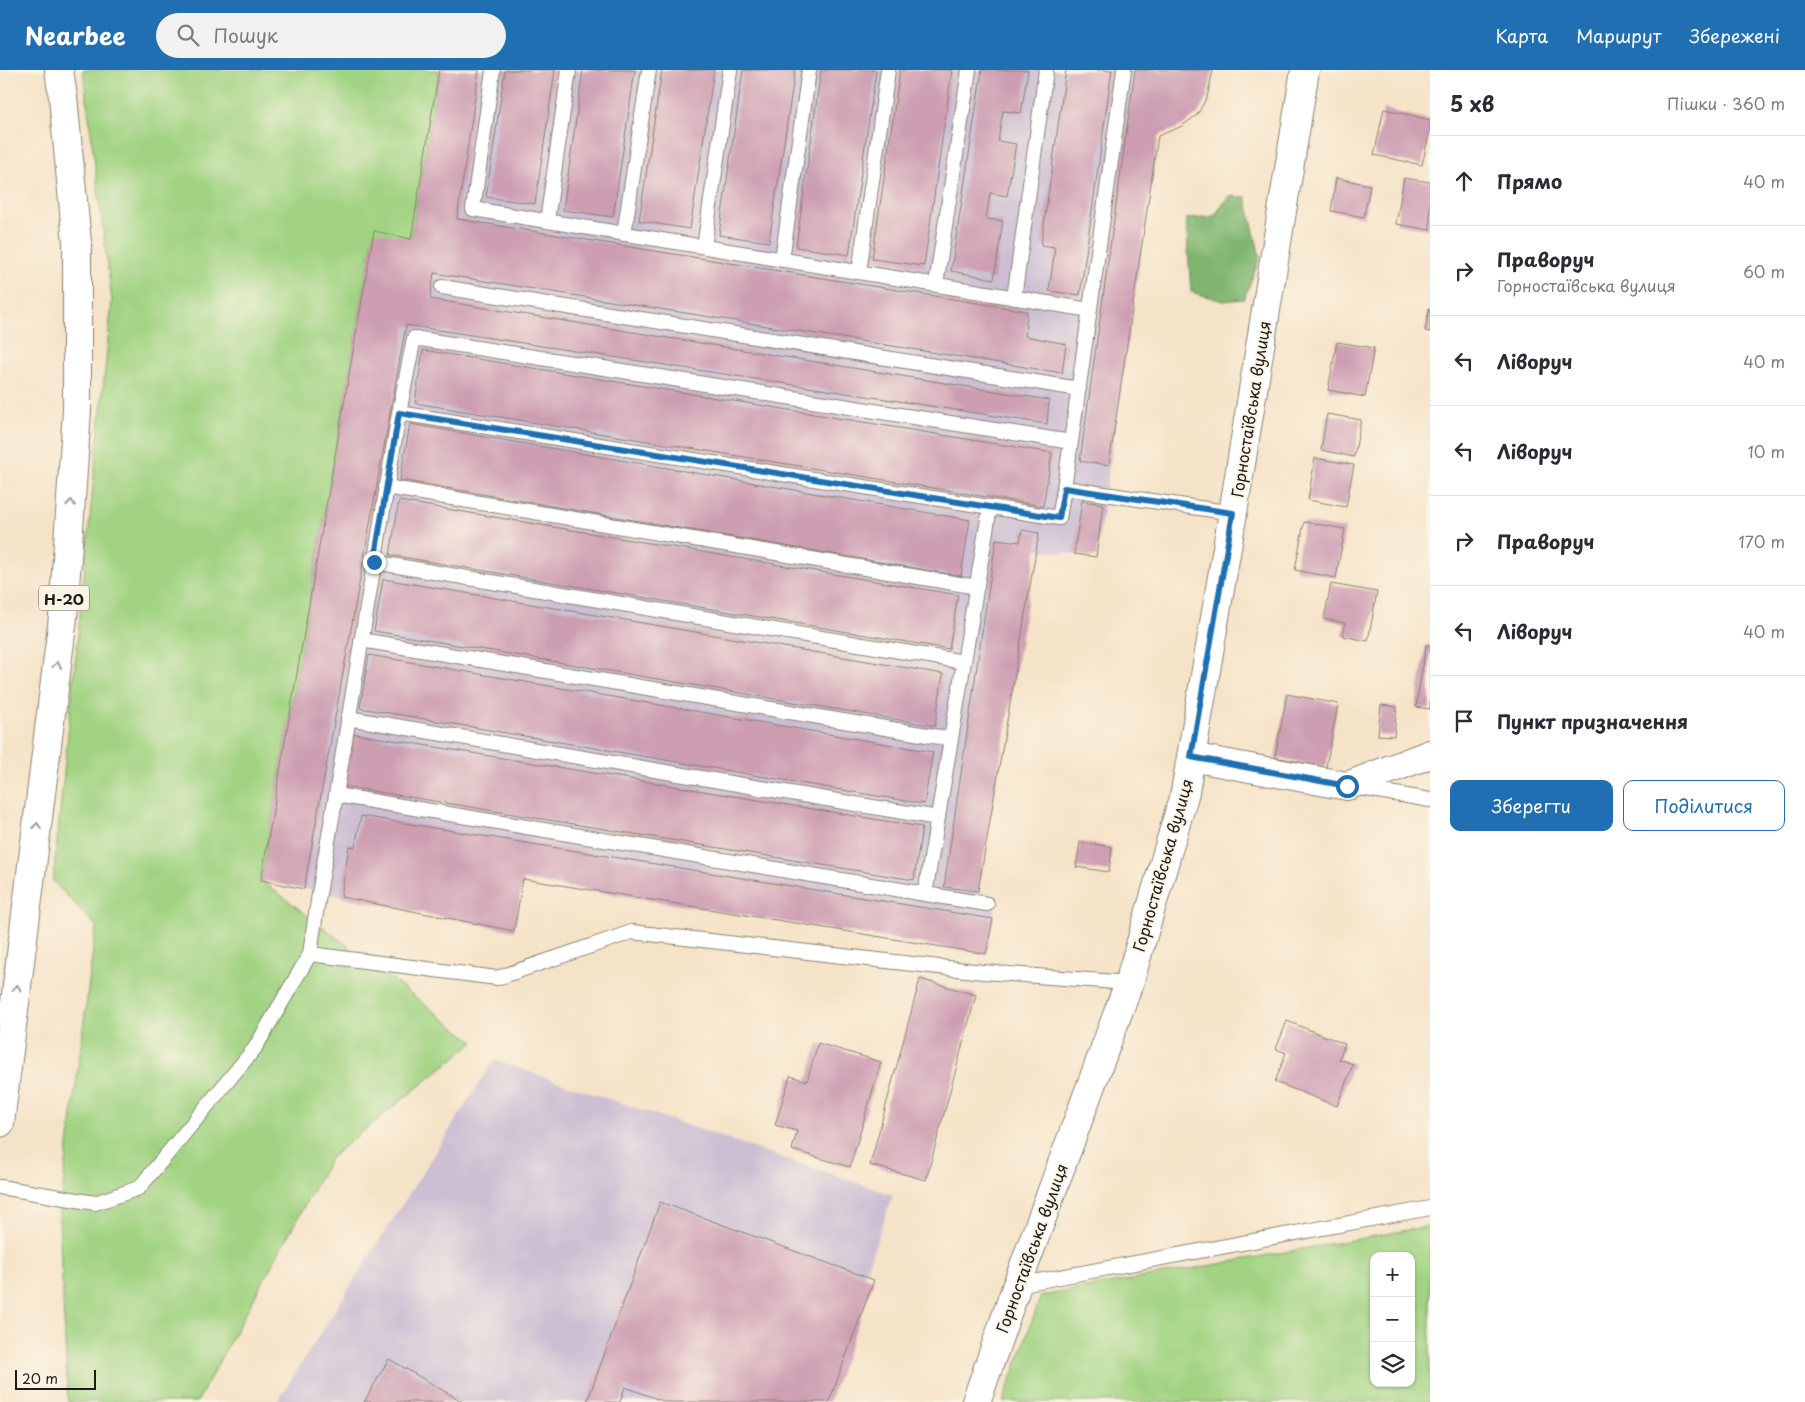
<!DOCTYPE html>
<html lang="uk">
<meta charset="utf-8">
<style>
:root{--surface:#fff;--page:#f2f2f3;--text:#2b2b33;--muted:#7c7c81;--line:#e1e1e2;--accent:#1f6fb2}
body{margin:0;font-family:"Playpen Sans",sans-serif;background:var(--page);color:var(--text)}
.controls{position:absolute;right:15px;bottom:15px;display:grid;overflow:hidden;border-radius:10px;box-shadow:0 1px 4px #0004}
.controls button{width:45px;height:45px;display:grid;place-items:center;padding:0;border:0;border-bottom:1px solid var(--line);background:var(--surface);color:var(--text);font:25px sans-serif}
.scale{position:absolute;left:15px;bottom:12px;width:81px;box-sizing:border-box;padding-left:5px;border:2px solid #1c1c1c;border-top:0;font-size:14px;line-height:18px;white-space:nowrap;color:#1c1c1c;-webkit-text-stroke:4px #fcf5e5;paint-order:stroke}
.stop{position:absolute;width:15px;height:15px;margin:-11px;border:4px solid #1f6fb2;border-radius:50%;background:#fff}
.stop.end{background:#1f6fb2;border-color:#fff;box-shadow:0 1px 5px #0008}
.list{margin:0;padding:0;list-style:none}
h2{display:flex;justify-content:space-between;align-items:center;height:65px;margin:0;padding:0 20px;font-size:21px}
h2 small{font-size:16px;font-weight:400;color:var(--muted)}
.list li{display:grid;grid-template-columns:32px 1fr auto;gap:15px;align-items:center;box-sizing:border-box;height:90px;padding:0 20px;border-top:1px solid var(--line)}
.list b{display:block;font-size:19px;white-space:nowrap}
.list p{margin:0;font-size:16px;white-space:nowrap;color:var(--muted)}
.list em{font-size:16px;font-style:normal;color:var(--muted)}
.actions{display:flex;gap:10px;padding:15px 20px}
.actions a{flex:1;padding:11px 0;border:1px solid var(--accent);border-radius:10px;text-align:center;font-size:18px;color:var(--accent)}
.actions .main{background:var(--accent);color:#fff}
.icon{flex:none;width:28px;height:28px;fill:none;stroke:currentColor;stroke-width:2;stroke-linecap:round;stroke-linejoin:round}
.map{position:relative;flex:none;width:1430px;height:1332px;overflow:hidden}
header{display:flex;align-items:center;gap:30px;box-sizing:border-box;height:70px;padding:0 25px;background:var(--accent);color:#fff}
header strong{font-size:24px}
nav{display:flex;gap:28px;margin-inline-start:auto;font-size:18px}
.search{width:350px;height:45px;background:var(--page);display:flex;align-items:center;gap:12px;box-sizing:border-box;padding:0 18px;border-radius:28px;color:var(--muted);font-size:19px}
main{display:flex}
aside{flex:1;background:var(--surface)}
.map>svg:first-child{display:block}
.industrial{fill:#ccbed3}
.green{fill:#a1d382;stroke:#5e784f;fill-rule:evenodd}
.forest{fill:#80b570;stroke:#4e6846}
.building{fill:#cd9eb2}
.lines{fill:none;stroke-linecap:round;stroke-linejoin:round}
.service-casing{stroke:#888072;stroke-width:16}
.minor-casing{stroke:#888072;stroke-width:30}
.secondary-casing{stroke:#888072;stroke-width:30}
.primary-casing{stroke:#888072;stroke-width:30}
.service{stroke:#fff;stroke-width:14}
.minor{stroke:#fff;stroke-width:28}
.secondary{stroke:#fff;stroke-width:28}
.primary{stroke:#fff;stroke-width:28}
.oneway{stroke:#999}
.route{stroke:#1f6fb2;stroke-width:6}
.labels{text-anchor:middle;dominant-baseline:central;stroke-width:4;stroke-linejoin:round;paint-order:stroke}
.shield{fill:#fcf5e5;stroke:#5f5d58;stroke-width:1}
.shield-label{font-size:15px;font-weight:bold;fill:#1c1c1c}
.street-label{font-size:16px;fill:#1c1c1c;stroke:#fcf5e5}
</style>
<header>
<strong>Nearbee</strong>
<div class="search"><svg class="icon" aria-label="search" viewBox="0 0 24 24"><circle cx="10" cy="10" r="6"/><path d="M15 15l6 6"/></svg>Пошук</div>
<nav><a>Карта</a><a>Маршрут</a><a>Збережені</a></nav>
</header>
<main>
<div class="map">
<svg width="1430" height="1332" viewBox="0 0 1430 1332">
<rect width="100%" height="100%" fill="#fcf5e5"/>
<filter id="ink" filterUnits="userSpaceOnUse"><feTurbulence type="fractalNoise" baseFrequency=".02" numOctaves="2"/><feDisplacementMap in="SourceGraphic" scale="10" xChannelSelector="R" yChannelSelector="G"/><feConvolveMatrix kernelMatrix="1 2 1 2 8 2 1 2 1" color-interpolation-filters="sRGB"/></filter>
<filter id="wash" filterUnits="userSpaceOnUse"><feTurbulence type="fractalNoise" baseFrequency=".0096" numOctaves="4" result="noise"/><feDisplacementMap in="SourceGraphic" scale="20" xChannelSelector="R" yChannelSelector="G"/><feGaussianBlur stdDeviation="1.12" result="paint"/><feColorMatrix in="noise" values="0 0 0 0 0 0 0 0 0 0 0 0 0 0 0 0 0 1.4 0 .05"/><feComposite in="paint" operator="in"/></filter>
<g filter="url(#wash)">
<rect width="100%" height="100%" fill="#f5e3c8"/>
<!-- industrial -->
<path class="industrial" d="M 439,0 L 1168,0 L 1096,487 L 1036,479 L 978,821 L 992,826 L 996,834 L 986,884 L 523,810 L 514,861 L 261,810 L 374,161 L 411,168 Z
M 494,990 L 893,1125 L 819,1332 L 277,1332 Z"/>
<!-- green -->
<path class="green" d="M 83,0 L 439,0 L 411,169 L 374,162 L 261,810 L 474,972 L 331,1087 L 197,1332 L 68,1332 L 59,1148 L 96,856 L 53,811 L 112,231 Z
M 1430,1156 L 1430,1332 L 1003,1332 L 1041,1226 ZM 1374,1186 L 1411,1186 L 1411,1313 L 1374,1313 Z"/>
<!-- forest -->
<path class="forest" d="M 1229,126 L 1246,127 L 1260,187 L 1244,229 L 1223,231 L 1191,222 L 1186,149 L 1214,146 Z"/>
<g id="blocks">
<!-- building -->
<path class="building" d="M 439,0 L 479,0 L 457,149 L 1027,241 L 1025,266 L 1066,274 L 1062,303 L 434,203 L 430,229 L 1049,330 L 1047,354 L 406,255 L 304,819 L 261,810 L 374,161 L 411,169 Z
M 505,0 L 555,0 L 535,134 L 486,127 Z
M 583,0 L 635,0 L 613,147 L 563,140 Z
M 662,0 L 714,0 L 690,159 L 639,151 Z
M 743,0 L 795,0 L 769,172 L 719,165 Z
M 821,0 L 876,0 L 849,185 L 796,177 Z
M 900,0 L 952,0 L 924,196 L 872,189 Z
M 982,0 L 1028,0 L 1021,43 L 1003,41 L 998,71 L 1016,74 L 1007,126 L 990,123 L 986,149 L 1003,151 L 994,209 L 951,201 Z
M 1066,0 L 1112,0 L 1080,225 L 1049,221 L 1055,177 L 1041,175 Z
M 1135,0 L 1213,0 L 1207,27 L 1197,45 L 1182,56 L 1158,66 L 1109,395 L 1080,391 Z
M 1384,39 L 1430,50 L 1430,60 L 1422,95 L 1374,85 Z
M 1336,108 L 1370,115 L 1364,147 L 1331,141 Z
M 1404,108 L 1430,112 L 1430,160 L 1396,154 Z
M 1429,238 L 1430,238 L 1430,262 L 1425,261 Z
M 1337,272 L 1374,278 L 1365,327 L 1328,320 Z
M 423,280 L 1052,383 L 1043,436 L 415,333 Z
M 1327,344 L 1361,350 L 1354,387 L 1321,380 Z
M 410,354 L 970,450 L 961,506 L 400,410 Z
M 1315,388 L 1354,395 L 1346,437 L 1308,430 Z
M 399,431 L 958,525 L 949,579 L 390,485 Z
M 1082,431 L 1103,434 L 1096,487 L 1074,484 Z
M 1304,452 L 1345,459 L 1336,508 L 1295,500 Z
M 1022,460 L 1039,463 L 978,821 L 944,817 L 996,469 L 1020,472 Z
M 383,509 L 943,604 L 935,656 L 374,561 Z
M 1331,514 L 1377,522 L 1368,571 L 1343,566 L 1345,553 L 1324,549 Z
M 1426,575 L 1430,575 L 1430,639 L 1416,637 Z
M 369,585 L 933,682 L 924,734 L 360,638 Z
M 1287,624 L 1338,634 L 1326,697 L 1275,687 Z
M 1381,635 L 1397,637 L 1394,666 L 1378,665 Z
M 350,663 L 922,757 L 914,810 L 342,716 Z
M 361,746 L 993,849 L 986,884 L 523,809 L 514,861 L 341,827 L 349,776 L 355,777 Z
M 1080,772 L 1112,777 L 1109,802 L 1076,797 Z
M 920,909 L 976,925 L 926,1110 L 870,1095 Z
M 1287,951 L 1345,974 L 1339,989 L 1353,994 L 1337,1036 L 1275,1012 L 1286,983 L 1276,979 Z
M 818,973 L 881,992 L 850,1097 L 792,1080 L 797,1061 L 775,1055 L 790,1006 L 807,1011 Z
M 660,1132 L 874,1210 L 829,1332 L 666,1332 L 625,1317 L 620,1332 L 587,1332 Z
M 389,1289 L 463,1332 L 364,1332 Z"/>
</g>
</g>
<g filter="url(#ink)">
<use href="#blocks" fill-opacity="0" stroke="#888072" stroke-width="1"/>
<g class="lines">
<defs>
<path id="service" d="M 493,0 L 473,139 L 1090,240
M 547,151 L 569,0
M 624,164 L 649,0
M 704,177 L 730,0
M 782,190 L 809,0
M 859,202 L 888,0
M 936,215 L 969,0
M 442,217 L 1079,319
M 1014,228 L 1046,0
M 399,343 L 336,725 L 925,824 L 990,437
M 1071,372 L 1124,0
M 386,417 L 977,517
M 1064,418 L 1071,372 L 414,268 L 399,343 L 1059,448 L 1064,418 L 1233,443
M 374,492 L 964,592
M 361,570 L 951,669
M 348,648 L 938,748
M 1355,717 L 1430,730
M 925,824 L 987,834
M 310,884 C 317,831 327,778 336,725
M 0,1117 L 95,1133 L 139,1118 L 255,978 L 310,884 L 497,908 L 632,862 L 983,902 L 1129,913
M 1017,1215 L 1430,1138"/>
<path id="minor" d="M 1191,687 L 1347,716 L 1430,684"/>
<path id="secondary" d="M 976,1332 L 1017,1215 L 1129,913 L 1185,722 L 1233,443 L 1305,0"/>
<path id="primary" d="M 0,1053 L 63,547 L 77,340 L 77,173 L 63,27 L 59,0"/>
</defs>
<!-- service casing -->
<use href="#service" class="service-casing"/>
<!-- minor casing -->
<use href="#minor" class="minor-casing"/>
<!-- secondary casing -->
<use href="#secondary" class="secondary-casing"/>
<!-- primary casing -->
<use href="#primary" class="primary-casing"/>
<!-- service -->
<use href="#service" class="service"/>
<!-- minor -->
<use href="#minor" class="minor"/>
<!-- secondary -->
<use href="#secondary" class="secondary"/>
<!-- primary -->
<use href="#primary" class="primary"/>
</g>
<!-- one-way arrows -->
<defs><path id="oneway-chevron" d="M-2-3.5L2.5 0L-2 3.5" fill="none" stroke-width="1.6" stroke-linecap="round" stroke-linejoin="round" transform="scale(1.25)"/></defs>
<g class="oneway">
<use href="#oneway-chevron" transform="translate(71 433) rotate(-86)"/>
<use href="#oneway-chevron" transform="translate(57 595) rotate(-83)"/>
<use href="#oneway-chevron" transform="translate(37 756) rotate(-83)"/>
<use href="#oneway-chevron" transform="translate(17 918) rotate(-83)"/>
</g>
</g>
<g class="lines" filter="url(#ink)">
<!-- route -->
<path class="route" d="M 374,492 L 399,343 L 1059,448 L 1064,418 L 1233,443 L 1191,687 L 1347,716"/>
</g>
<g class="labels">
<!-- shield labels -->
<rect class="shield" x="39" y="515.5" width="50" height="25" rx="4"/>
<g class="shield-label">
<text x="64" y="528">Н-20</text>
</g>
<!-- street labels -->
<g class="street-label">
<text transform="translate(1250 339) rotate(-81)">Горностаївська вулиця</text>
<text transform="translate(1162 795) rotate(-74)">Горностаївська вулиця</text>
<text transform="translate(1031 1178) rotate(-70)">Горностаївська вулиця</text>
</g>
</g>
</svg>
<div class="controls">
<button>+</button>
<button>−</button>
<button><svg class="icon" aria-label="layers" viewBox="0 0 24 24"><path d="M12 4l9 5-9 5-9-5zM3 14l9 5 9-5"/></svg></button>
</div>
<div class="scale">20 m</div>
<div class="stop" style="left:1347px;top:716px"></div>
<div class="stop end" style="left:374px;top:492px"></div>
</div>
<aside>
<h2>5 хв<small>Пішки · 360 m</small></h2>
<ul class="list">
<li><svg class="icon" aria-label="ahead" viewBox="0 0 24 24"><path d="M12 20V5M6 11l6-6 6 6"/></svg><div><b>Прямо</b></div><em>40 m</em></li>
<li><svg class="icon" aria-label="right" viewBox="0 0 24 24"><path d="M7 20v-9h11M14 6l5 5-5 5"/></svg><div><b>Праворуч</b><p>Горностаївська вулиця</p></div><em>60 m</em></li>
<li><svg class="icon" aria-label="left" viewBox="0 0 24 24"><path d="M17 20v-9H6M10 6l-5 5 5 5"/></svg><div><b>Ліворуч</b></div><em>40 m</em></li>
<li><svg class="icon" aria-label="left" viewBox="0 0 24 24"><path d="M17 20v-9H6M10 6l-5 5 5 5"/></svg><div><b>Ліворуч</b></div><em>10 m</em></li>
<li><svg class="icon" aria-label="right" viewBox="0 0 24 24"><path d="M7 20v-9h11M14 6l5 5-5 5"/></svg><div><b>Праворуч</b></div><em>170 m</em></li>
<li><svg class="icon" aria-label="left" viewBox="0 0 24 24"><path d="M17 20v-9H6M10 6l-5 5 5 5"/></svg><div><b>Ліворуч</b></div><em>40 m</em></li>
<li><svg class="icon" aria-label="arrive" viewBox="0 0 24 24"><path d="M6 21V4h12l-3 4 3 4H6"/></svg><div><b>Пункт призначення</b></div></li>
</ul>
<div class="actions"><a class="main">Зберегти</a><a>Поділитися</a></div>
</aside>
</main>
